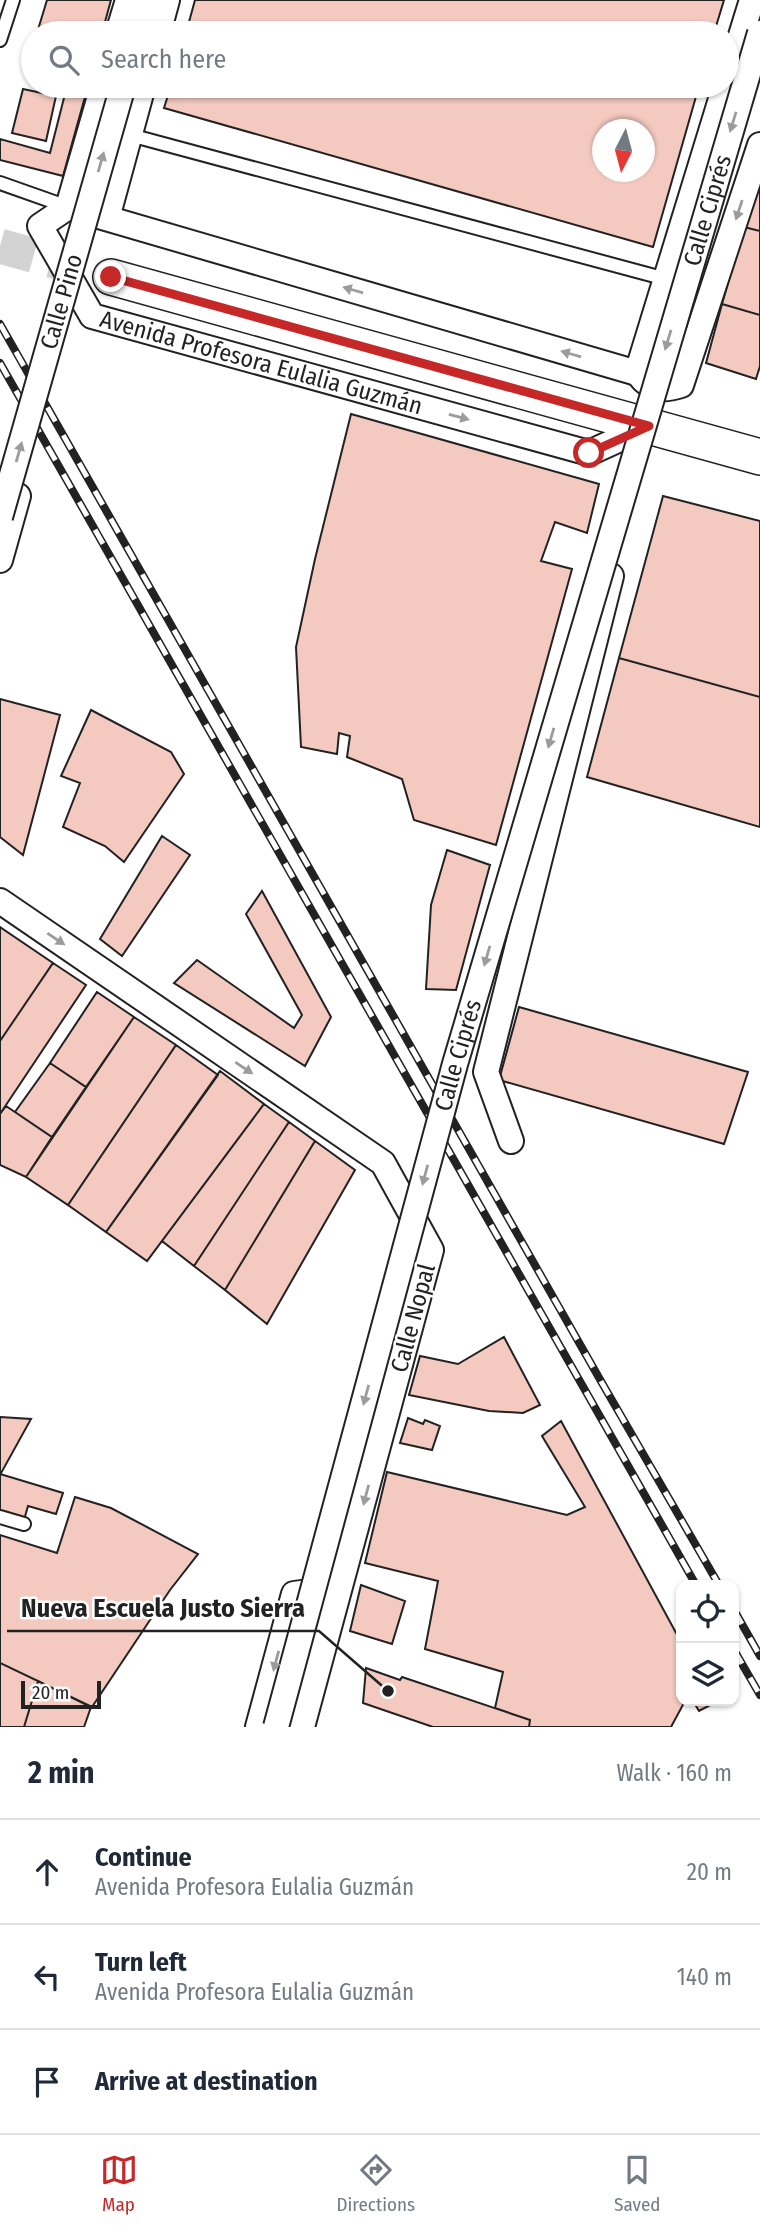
<!DOCTYPE html>
<meta charset="utf-8">
<style>
:root{--surface:#fff;--page:#f6f6f7;--text:#1f2937;--muted:#747a83;--line:#e0e1e3;--accent:#c62828}
body{margin:0;font-family:"Fira Sans Condensed",sans-serif;background:var(--page);color:var(--text)}
.controls{position:absolute;right:21px;bottom:21px;display:grid;overflow:hidden;border-radius:14px;box-shadow:0 2px 5px #0004}
.controls button{width:63px;height:63px;display:grid;place-items:center;padding:0;border:0;border-bottom:2px solid var(--line);background:var(--surface);color:var(--text);font:35px sans-serif}
.compass{position:absolute;left:592px;top:119px;width:63px;height:63px;border-radius:50%;background:var(--surface);box-shadow:0 2px 5px #0004;rotate:186deg}
.scale{position:absolute;left:21px;bottom:18px;width:80px;box-sizing:border-box;padding-left:7px;border:4px solid #222;border-top:0;font-size:19px;line-height:24px;white-space:nowrap;color:#222;-webkit-text-stroke:5px #fff;paint-order:stroke}
.stop{position:absolute;width:21px;height:21px;margin:-16px;border:5px solid #c62828;border-radius:50%;background:#fff}
.stop.end{background:#c62828;border-color:#fff;box-shadow:0 2px 7px #0008}
.list{margin:0;padding:0;list-style:none}
h2{display:flex;justify-content:space-between;align-items:center;height:91px;margin:0;padding:0 28px;font-size:30px}
h2 small{font-size:23px;font-weight:400;color:var(--muted)}
.list li{display:grid;grid-template-columns:46px 1fr auto;gap:21px;align-items:center;box-sizing:border-box;height:105px;padding:0 28px;border-top:2px solid var(--line)}
.list b{display:block;font-size:26px;white-space:nowrap}
.list p{margin:0;font-size:23px;white-space:nowrap;color:var(--muted)}
.list em{font-size:23px;font-style:normal;color:var(--muted)}
.icon{flex:none;width:38px;height:38px;fill:none;stroke:currentColor;stroke-width:2;stroke-linecap:round;stroke-linejoin:round}
.map{position:relative;flex:none;width:760px;height:1727px;overflow:hidden}
.search{position:absolute;background:var(--surface);box-shadow:0 2px 5px #0004;left:21px;right:21px;top:21px;height:77px;display:flex;align-items:center;gap:18px;box-sizing:border-box;padding:0 24px;border-radius:38px;color:var(--muted);font-size:26px}
.sheet{height:406px;background:var(--surface)}
nav{display:flex;justify-content:space-around;align-items:center;box-sizing:border-box;height:98px;border-top:2px solid var(--line);background:var(--surface);font-size:19px;color:var(--muted)}
nav a{display:grid;justify-items:center;gap:4px}
nav .on{color:var(--accent)}
.map>svg:first-child{display:block}
.building{fill:#f3c9c0;stroke:#222;stroke-width:2;fill-rule:evenodd}
.lines{fill:none;stroke-linecap:round;stroke-linejoin:round}
.secondary-tunnel{stroke:#d3d3d3;stroke-width:35;stroke-dasharray:35 18;stroke-linecap:butt}
.service-casing{stroke:#222;stroke-width:16}
.minor-casing{stroke:#222;stroke-width:28}
.secondary-casing{stroke:#222;stroke-width:38}
.service{stroke:#fff;stroke-width:12}
.minor{stroke:#fff;stroke-width:24}
.secondary{stroke:#fff;stroke-width:35}
.rail-casing{stroke:#222;stroke-width:8}
.rail{stroke:#fff;stroke-width:5;stroke-dasharray:16;stroke-linecap:butt}
.minor-bridge-casing{stroke:#222;stroke-width:28;stroke-linecap:butt}
.minor-bridge{stroke:#fff;stroke-width:24}
.oneway{fill:#9c9c9c}
.route{stroke:#c62828;stroke-width:9}
.labels{text-anchor:middle;dominant-baseline:central;stroke-width:5;stroke-linejoin:round;paint-order:stroke}
.street-label{font-size:24px;fill:#222;stroke:#fff}
.leader{fill:none;stroke:#222;stroke-width:2.5}
.callout-dot{fill:#222;stroke:#fff;stroke-width:2.5}
.callout-label{font-size:26px;text-anchor:middle;font-weight:bold;fill:#222;stroke:#fff;stroke-width:5;stroke-linejoin:round;paint-order:stroke}
</style>
<div class="map">
<svg width="760" height="1727" viewBox="0 0 760 1727">
<rect width="100%" height="100%" fill="#fff"/>
<!-- building -->
<path class="building" d="M 47,0 L 111,0 L 102,33 L 37,33 Z
M 195,0 L 724,0 L 714,33 L 186,33 Z
M 67,86 L 88,86 L 63,176 L 0,160 L 0,139 L 50,153 Z
M 171,86 L 699,86 L 653,247 L 164,108 ZM 602,130 L 644,130 L 644,172 L 602,172 Z
M 23,89 L 56,96 L 46,141 L 12,133 Z
M 760,174 L 760,231 L 744,227 Z
M 744,227 L 760,231 L 760,315 L 722,304 Z
M 722,304 L 760,315 L 760,366 L 756,379 L 706,363 Z
M 351,414 L 599,484 L 587,533 L 555,522 L 541,561 L 572,569 L 496,845 L 414,820 L 402,779 L 347,757 L 350,736 L 339,733 L 337,754 L 301,747 L 296,647 L 315,559 Z
M 663,496 L 760,521 L 760,697 L 619,658 Z
M 619,658 L 760,697 L 760,827 L 587,777 Z
M 0,699 L 60,715 L 23,855 L 0,837 Z
M 91,710 L 171,752 L 184,774 L 124,862 L 105,846 L 63,827 L 80,783 L 61,776 Z
M 162,836 L 190,855 L 122,956 L 100,939 Z
M 447,850 L 490,865 L 456,990 L 426,989 L 431,905 Z
M 262,891 L 331,1017 L 305,1066 L 174,983 L 197,960 L 294,1028 L 302,1015 L 246,914 Z
M 0,927 L 53,963 L 0,1041 Z
M 53,963 L 86,985 L 0,1114 L 0,1041 Z
M 97,992 L 134,1017 L 86,1087 L 50,1063 Z
M 519,1007 L 748,1072 L 724,1144 L 499,1080 Z
M 134,1017 L 176,1045 L 68,1205 L 26,1177 Z
M 176,1045 L 218,1075 L 106,1232 L 68,1205 Z
M 50,1063 L 86,1087 L 52,1137 L 15,1112 Z
M 220,1071 L 264,1104 L 147,1261 L 106,1232 Z
M 264,1104 L 289,1122 L 194,1266 L 162,1241 Z
M 6,1106 L 52,1137 L 26,1177 L 0,1165 L 0,1114 Z
M 289,1122 L 315,1141 L 225,1290 L 194,1266 Z
M 315,1141 L 355,1170 L 267,1324 L 225,1290 Z
M 504,1337 L 540,1405 L 523,1413 L 489,1411 L 409,1395 L 420,1356 L 458,1364 Z
M 0,1417 L 31,1419 L 0,1475 Z
M 408,1418 L 423,1424 L 425,1420 L 440,1426 L 432,1450 L 400,1443 Z
M 561,1421 L 681,1642 L 681,1701 L 685,1701 L 671,1727 L 529,1727 L 530,1720 L 495,1708 L 503,1672 L 425,1649 L 438,1581 L 365,1563 L 387,1472 L 567,1515 L 585,1507 L 542,1436 Z
M 0,1474 L 63,1493 L 56,1514 L 28,1506 L 24,1520 L 0,1513 Z
M 75,1497 L 111,1508 L 198,1554 L 170,1590 L 92,1707 L 0,1663 L 0,1535 L 57,1553 Z
M 361,1585 L 405,1601 L 392,1644 L 350,1631 Z
M 0,1663 L 38,1681 L 24,1727 L 0,1727 Z
M 366,1668 L 400,1680 L 402,1677 L 530,1720 L 529,1727 L 433,1727 L 363,1703 Z
M 38,1681 L 91,1707 L 84,1727 L 24,1727 Z
M 693,1701 L 718,1701 L 699,1711 Z"/>
<g class="lines">
<!-- secondary-tunnel -->
<path class="secondary-tunnel" d="M 0,246 L 111,277"/>
<defs>
<path id="service" d="M 0,40 L 13,0
M 130,135 L 666,279
M 0,183 L 68,207
M 0,1517 L 24,1524"/>
<g id="minor">
<path d="M 118,33 L 128,0"/>
<path d="M 138,33 L 147,0"/>
<path d="M 158,33 L 167,0"/>
<path d="M 727,81 L 752,0"/>
<path d="M 68,207 L 103,86"/>
<path d="M 107,218 L 143,86"/>
<path id="s1" d="M 637,373 L 68,207 L 40,226 L 92,316 L 589,453 L 648,426"/>
<path d="M 637,373 L 725,86"/>
<path d="M 639,375 C 650,390 663,391 681,385 L 760,145"/>
<path d="M 0,560 L 18,496"/>
<path d="M 0,901 L 383,1163 L 431,1250 L 302,1727"/>
<path d="M 511,1141 L 486,1072 L 611,576"/>
<path d="M 258,1727 L 294,1594 L 330,1589"/>
</g>
<path id="secondary" d="M 111,277 L 760,457"/>
</defs>
<!-- service casing -->
<use href="#service" class="service-casing"/>
<!-- minor casing -->
<use href="#minor" class="minor-casing"/>
<!-- secondary casing -->
<use href="#secondary" class="secondary-casing"/>
<!-- service -->
<use href="#service" class="service"/>
<!-- minor -->
<use href="#minor" class="minor"/>
<!-- secondary -->
<use href="#secondary" class="secondary"/>
<defs>
<path id="rail" d="M 0,324 L 602,1383 L 719,1585
M 0,363 L 696,1585
M 734,1610 L 760,1656
M 734,1650 L 760,1695"/>
</defs>
<!-- rail casing -->
<use href="#rail" class="rail-casing"/>
<!-- rail -->
<use href="#rail" class="rail"/>
<defs>
<g id="minor-bridge">
<path id="s2" d="M 0,517 L 123,86"/>
<path id="s3" d="M 276,1727 L 455,1064 L 760,33"/>
</g>
</defs>
<!-- minor-bridge casing -->
<use href="#minor-bridge" class="minor-bridge-casing"/>
<!-- minor-bridge -->
<use href="#minor-bridge" class="minor-bridge"/>
</g>
<!-- one-way arrows -->
<defs><path id="oneway-solid" d="M-6-.8H1V-3.2L6.5 0L1 3.2V.8H-6Z" transform="scale(1.75)"/></defs>
<g class="oneway">
<use href="#oneway-solid" transform="translate(733 122) rotate(107)"/>
<use href="#oneway-solid" transform="translate(101 162) rotate(-74)"/>
<use href="#oneway-solid" transform="translate(739 210) rotate(108)"/>
<use href="#oneway-solid" transform="translate(353 290) rotate(-164)"/>
<use href="#oneway-solid" transform="translate(668 340) rotate(107)"/>
<use href="#oneway-solid" transform="translate(571 354) rotate(-164)"/>
<use href="#oneway-solid" transform="translate(459 417) rotate(15)"/>
<use href="#oneway-solid" transform="translate(19 452) rotate(-74)"/>
<use href="#oneway-solid" transform="translate(551 738) rotate(106)"/>
<use href="#oneway-solid" transform="translate(56 939) rotate(34)"/>
<use href="#oneway-solid" transform="translate(487 956) rotate(106)"/>
<use href="#oneway-solid" transform="translate(244 1068) rotate(34)"/>
<use href="#oneway-solid" transform="translate(425 1175) rotate(105)"/>
<use href="#oneway-solid" transform="translate(366 1395) rotate(105)"/>
<use href="#oneway-solid" transform="translate(366 1495) rotate(105)"/>
<use href="#oneway-solid" transform="translate(276 1661) rotate(105)"/>
</g>
<g class="lines">
<!-- route -->
<path class="route" d="M 111,277 L 649,426 L 589,453"/>
</g>
<g class="labels">
<!-- street labels -->
<g class="street-label">
<text stroke="none"><textPath href="#s3" startOffset="1577">Calle Ciprés</textPath></text>
<text stroke="none"><textPath href="#s2" startOffset="224">Calle Pino</textPath></text>
<text stroke="none"><textPath href="#s1" startOffset="906">Avenida Profesora Eulalia Guzmán</textPath></text>
<text stroke="none"><textPath href="#s3" startOffset="696">Calle Ciprés</textPath></text>
<text transform="translate(413 1318) rotate(-75)">Calle Nopal</text>
</g>
</g>
<!-- callouts -->
<path class="leader" d="M388 1691L319 1631H7"/>
<circle class="callout-dot" cx="388" cy="1691" r="7"/>
<g class="callout-label">
<text x="163" y="1617">Nueva Escuela Justo Sierra</text>
</g>
</svg>
<div class="controls">
<button><svg class="icon" aria-label="locate" viewBox="0 0 24 24"><circle cx="12" cy="12" r="6"/><path d="M12 2v4M12 18v4M2 12h4M18 12h4"/></svg></button>
<button><svg class="icon" aria-label="layers" viewBox="0 0 24 24"><path d="M12 4l9 5-9 5-9-5zM3 14l9 5 9-5"/></svg></button>
</div>
<svg class="compass" viewBox="-18 -18 36 36"><path d="M0-13l5 13h-10z" fill="#e53935"/><path d="M0 13l5-13h-10z" fill="#747a83"/></svg>
<div class="scale">20 m</div>
<div class="stop" style="left:589px;top:453px"></div>
<div class="stop end" style="left:111px;top:277px"></div>
<div class="search"><svg class="icon" aria-label="search" viewBox="0 0 24 24"><circle cx="10" cy="10" r="6"/><path d="M15 15l6 6"/></svg>Search here</div>
</div>
<section class="sheet">
<h2>2 min<small>Walk · 160 m</small></h2>
<ul class="list">
<li><svg class="icon" aria-label="ahead" viewBox="0 0 24 24"><path d="M12 20V5M6 11l6-6 6 6"/></svg><div><b>Continue</b><p>Avenida Profesora Eulalia Guzmán</p></div><em>20 m</em></li>
<li><svg class="icon" aria-label="left" viewBox="0 0 24 24"><path d="M17 20v-9H6M10 6l-5 5 5 5"/></svg><div><b>Turn left</b><p>Avenida Profesora Eulalia Guzmán</p></div><em>140 m</em></li>
<li><svg class="icon" aria-label="arrive" viewBox="0 0 24 24"><path d="M6 21V4h12l-3 4 3 4H6"/></svg><div><b>Arrive at destination</b></div></li>
</ul>
</section>
<nav>
<a class="on"><svg class="icon" aria-label="map" viewBox="0 0 24 24"><path d="M3 6l6-2 6 2 6-2v14l-6 2-6-2-6 2zM9 4v14M15 6v14"/></svg>Map</a>
<a><svg class="icon" aria-label="directions" viewBox="0 0 24 24"><path d="M12 3l9 9-9 9-9-9zM9 14v-3h6M13 9l2 2-2 2"/></svg>Directions</a>
<a><svg class="icon" aria-label="saved" viewBox="0 0 24 24"><path d="M7 4h10v16l-5-4-5 4z"/></svg>Saved</a>
</nav>
